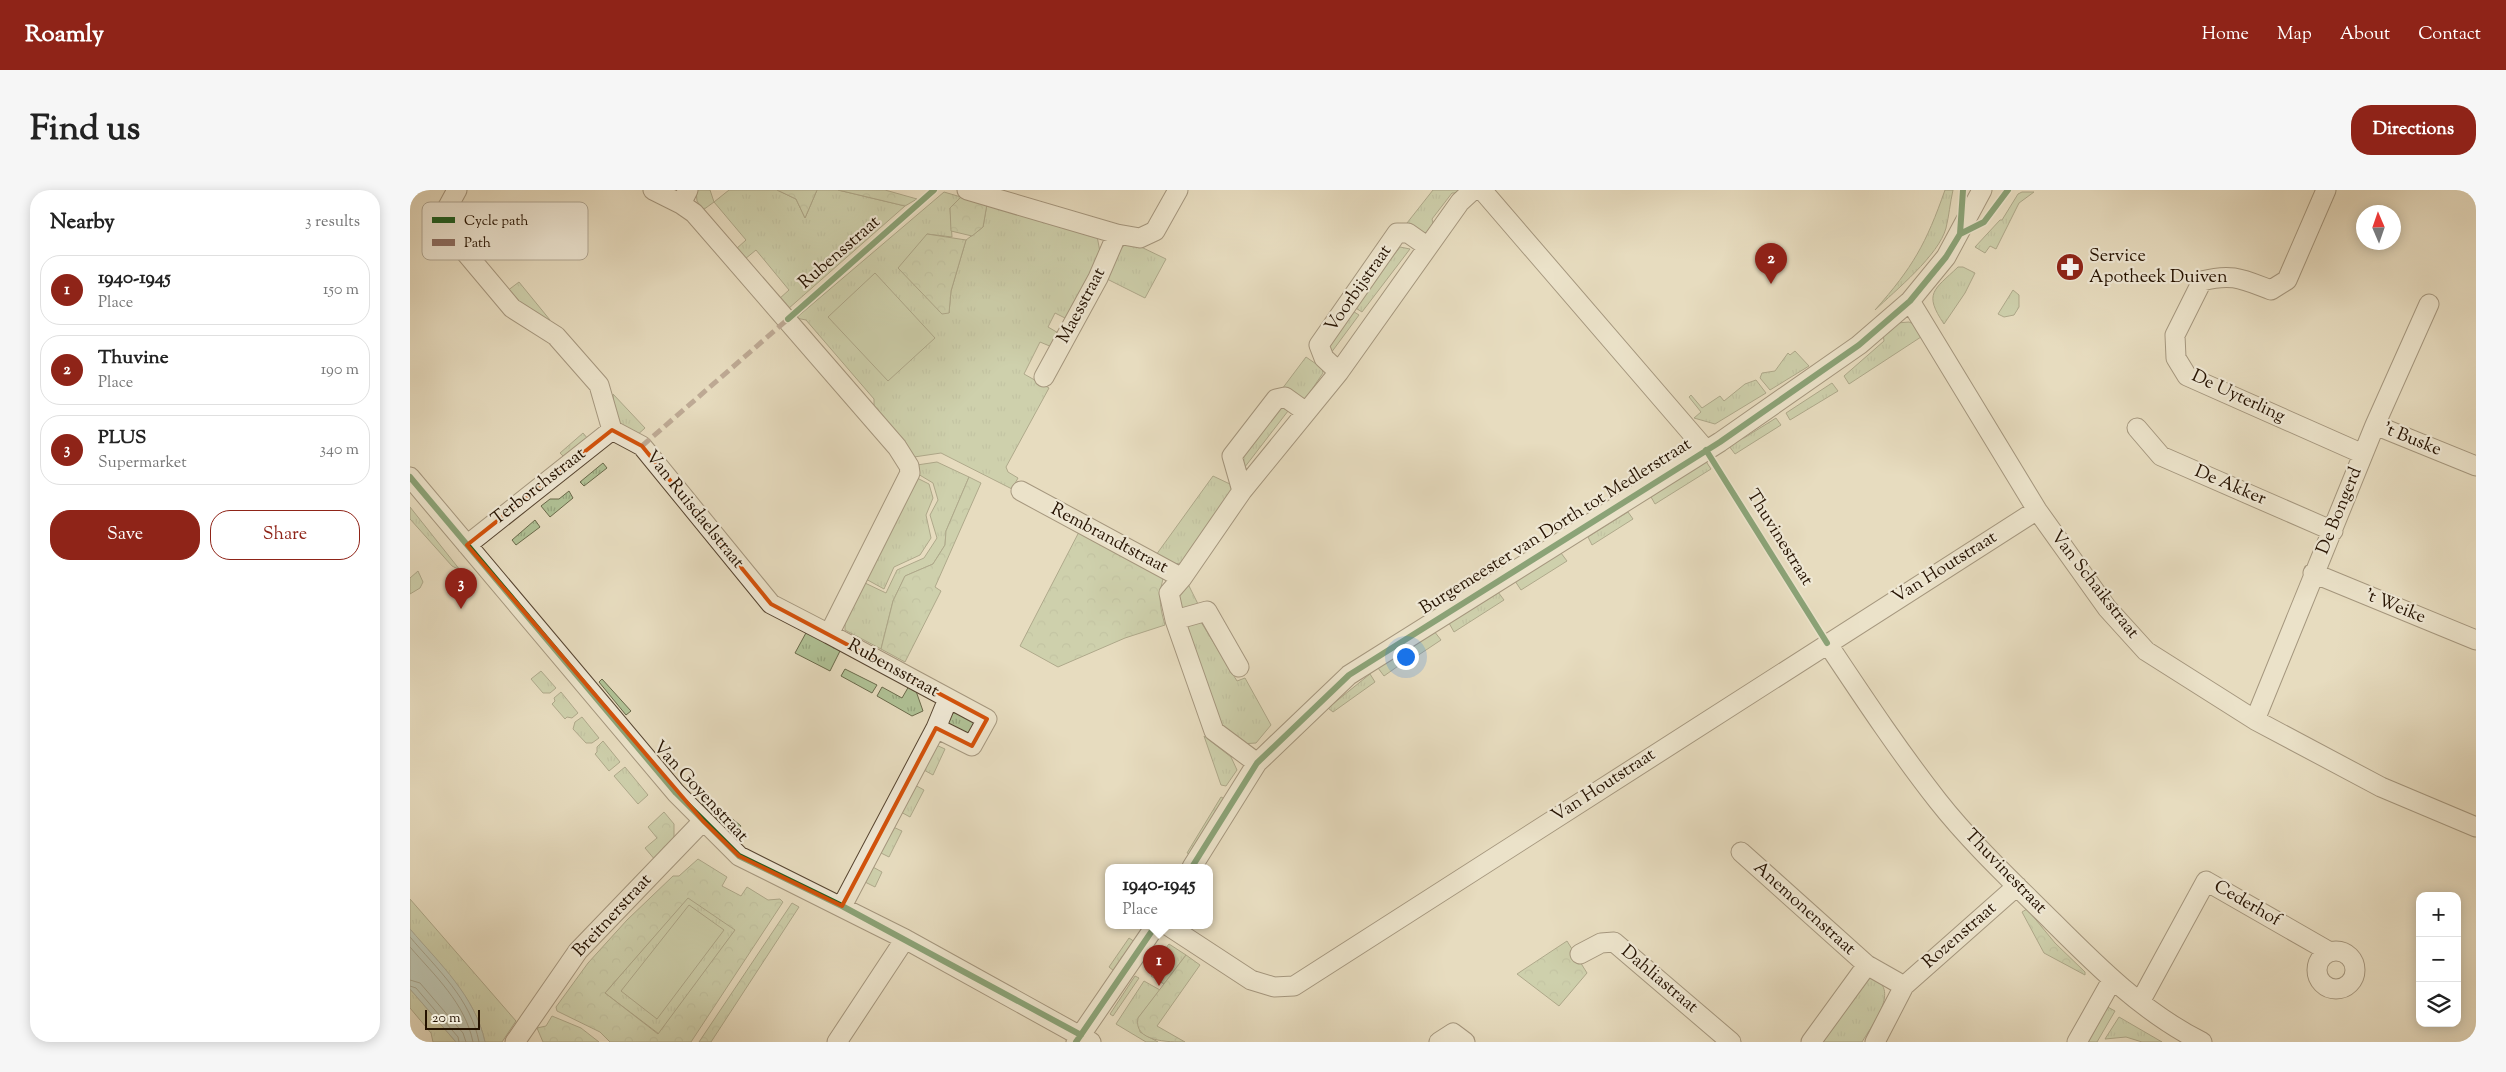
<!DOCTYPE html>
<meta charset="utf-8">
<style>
:root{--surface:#fff;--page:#f6f6f6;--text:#222;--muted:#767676;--line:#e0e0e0;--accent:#8f2418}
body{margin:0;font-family:"Sorts Mill Goudy",serif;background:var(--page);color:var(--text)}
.controls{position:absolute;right:15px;bottom:15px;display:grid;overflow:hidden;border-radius:10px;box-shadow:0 2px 12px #0003}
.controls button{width:45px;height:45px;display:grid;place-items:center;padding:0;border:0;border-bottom:1px solid var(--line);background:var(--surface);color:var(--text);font:25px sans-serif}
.compass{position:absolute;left:1946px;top:15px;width:45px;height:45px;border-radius:50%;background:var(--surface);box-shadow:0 2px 12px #0003;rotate:358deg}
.scale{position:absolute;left:15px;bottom:12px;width:55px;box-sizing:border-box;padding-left:5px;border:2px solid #251200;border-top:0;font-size:14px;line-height:18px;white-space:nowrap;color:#251200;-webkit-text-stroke:4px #efe8d5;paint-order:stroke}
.you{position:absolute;left:995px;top:466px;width:18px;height:18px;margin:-12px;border:4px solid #fff;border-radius:50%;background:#1a73e8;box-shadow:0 0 0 8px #1a73e833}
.badge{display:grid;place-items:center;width:32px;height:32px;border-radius:50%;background:var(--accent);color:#fff;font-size:16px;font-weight:700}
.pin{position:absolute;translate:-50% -41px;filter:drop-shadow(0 1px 2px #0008)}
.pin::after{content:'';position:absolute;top:26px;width:18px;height:15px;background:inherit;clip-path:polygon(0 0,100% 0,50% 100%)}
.popup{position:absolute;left:695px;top:674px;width:108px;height:65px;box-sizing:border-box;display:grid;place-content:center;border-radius:10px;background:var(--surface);filter:drop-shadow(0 1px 4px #0005);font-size:16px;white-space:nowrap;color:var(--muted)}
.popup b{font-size:19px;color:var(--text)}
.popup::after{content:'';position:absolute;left:50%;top:100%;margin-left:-10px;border:10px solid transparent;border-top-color:var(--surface)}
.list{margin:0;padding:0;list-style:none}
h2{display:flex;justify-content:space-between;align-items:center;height:65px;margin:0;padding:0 20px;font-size:21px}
h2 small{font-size:16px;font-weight:400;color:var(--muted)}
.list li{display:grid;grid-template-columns:32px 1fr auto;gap:15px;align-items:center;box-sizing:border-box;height:70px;margin:0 10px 10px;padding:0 10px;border:1px solid var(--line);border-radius:20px}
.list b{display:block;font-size:19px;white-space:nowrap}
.list p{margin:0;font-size:16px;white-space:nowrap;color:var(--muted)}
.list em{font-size:16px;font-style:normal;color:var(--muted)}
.actions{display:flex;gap:10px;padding:15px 20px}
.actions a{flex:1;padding:11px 0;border:1px solid var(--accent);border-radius:20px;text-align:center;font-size:18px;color:var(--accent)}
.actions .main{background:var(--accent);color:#fff}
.icon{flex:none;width:28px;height:28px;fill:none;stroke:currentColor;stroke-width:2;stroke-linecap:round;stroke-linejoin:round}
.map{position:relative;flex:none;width:2066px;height:852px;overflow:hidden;border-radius:20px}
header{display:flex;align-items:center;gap:30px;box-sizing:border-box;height:70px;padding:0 25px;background:var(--accent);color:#fff}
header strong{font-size:24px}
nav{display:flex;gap:28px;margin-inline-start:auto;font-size:18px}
.intro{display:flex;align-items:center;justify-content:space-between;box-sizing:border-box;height:120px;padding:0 30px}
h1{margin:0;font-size:35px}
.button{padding:12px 22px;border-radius:20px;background:var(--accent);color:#fff;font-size:18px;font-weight:700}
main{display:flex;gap:30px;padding:0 30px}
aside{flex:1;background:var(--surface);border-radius:20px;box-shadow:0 2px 12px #0003}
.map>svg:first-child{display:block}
.grass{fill:url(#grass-tufts);stroke:#6a6a4b}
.forest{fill:url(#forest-crowns);stroke:#6a6a4b;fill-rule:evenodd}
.garden{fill:#b0c296;stroke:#6a6a4b}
.water{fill:#97bbb5;stroke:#69776d}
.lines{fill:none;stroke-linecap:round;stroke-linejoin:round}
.shore{stroke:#5e665a;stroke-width:1}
.minor-casing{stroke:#564430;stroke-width:21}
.minor{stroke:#efe8d5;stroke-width:19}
.quiet{stroke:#8d6e63;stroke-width:5;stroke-dasharray:10 5;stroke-linecap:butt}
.cycleway-casing{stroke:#efe8d5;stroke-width:9}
.cycleway{stroke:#1b5e20;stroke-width:6}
.marked{fill:none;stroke:#d4520b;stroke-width:4;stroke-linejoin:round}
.labels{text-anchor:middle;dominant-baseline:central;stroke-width:4.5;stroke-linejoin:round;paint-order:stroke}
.street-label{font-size:18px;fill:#251200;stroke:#efe8d5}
.poi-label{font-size:18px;fill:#251200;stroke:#efe8d5;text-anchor:start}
.key{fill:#efe8d5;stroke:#b2a895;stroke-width:1}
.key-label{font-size:14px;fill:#251200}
</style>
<header>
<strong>Roamly</strong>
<nav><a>Home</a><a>Map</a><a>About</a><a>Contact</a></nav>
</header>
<div class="intro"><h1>Find us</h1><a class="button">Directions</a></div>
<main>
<aside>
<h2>Nearby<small>3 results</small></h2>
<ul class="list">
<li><span class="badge">1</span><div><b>1940-1945</b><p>Place</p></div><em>150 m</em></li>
<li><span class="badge">2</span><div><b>Thuvine</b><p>Place</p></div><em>190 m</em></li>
<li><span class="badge">3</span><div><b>PLUS</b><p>Supermarket</p></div><em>340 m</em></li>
</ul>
<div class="actions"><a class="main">Save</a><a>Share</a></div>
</aside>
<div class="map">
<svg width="2066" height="852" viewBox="0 0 2066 852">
<defs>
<pattern id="grass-tufts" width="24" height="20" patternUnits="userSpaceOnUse" patternTransform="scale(1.25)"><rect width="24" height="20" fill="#b0c296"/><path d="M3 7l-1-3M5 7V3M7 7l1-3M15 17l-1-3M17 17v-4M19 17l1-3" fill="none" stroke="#97a680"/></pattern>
<pattern id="forest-crowns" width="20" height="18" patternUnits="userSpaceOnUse" patternTransform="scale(1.25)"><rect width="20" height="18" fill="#b0c296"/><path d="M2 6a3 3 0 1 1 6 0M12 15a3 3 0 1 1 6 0" fill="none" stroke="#97a680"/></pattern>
</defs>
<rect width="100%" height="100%" fill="#e7dcbf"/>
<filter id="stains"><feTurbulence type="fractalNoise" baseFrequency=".004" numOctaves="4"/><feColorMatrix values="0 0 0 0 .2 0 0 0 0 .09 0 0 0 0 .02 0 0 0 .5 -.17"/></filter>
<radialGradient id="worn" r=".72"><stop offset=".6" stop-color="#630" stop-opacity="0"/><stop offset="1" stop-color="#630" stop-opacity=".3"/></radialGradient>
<!-- grass -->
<path class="grass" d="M 286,0 L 300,0 L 304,12 L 319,0 L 367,0 L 386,9 L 395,28 L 407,0 L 428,0 L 495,16 L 378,119 L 369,109 L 379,100 L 346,60 L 335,69 L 326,59 L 336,50 L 304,12 L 293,20 L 287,11 Z
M 1023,0 L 1053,0 L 1051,3 L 1042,3 L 1022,29 L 1024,37 L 1016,47 L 1000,43 L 997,33 Z
M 1535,0 L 1543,0 C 1540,13 1539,26 1536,38 C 1529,65 1485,101 1465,120 C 1503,77 1516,54 1535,0 Z
M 534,2 L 551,7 L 540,18 L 542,47 L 517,44 L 539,123 L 541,101 L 556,50 L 573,37 L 577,14 L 687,46 L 690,62 L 657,129 L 645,123 L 638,137 L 650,144 L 642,157 L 630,152 L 614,184 L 639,198 L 596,277 L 598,282 L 608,288 L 602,299 L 531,263 L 504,267 L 464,220 L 464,209 L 396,130 L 386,128 Z
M 1612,2 L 1624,2 L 1609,13 L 1586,59 L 1580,56 L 1575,63 L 1565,57 L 1590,30 L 1592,30 L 1608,4 Z
M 715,55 L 729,56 L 756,69 L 735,108 L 695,88 L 707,61 Z
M 990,57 L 1000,59 L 952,122 L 944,117 Z
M 1548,77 L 1553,77 L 1565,83 L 1555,103 L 1534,134 C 1513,103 1524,100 1548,77 Z
M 109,92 L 140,130 C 122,128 109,114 97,101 Z
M 1603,100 L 1609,105 L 1609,117 L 1604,125 L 1594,127 L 1588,124 Z
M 941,120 L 949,125 L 918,167 L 914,155 Z
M 1499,132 L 1508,136 L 1514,145 L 1439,194 L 1434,186 L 1474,151 L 1473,143 L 1487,133 Z
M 1385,161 L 1399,176 L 1360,200 L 1350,188 L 1352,183 L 1365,181 L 1378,163 L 1380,165 Z
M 896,167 L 912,178 L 913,183 L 894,211 L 872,199 Z
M 1346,190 L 1356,203 L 1305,234 L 1284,228 L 1291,222 L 1279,207 L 1281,205 L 1292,218 L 1310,206 L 1314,211 L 1335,194 Z
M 1422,193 L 1428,201 L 1380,230 L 1376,223 Z
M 203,204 L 235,238 L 225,247 C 205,235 205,226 203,204 Z
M 871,217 L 878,221 L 831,282 L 827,270 Z
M 1366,228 L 1371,235 L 1325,264 L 1316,252 L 1326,246 L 1334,248 Z
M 173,243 L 178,249 L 155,268 L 150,263 Z
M 1293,267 L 1301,279 L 1245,314 L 1241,307 L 1266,290 Z
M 527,272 L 559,287 L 536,341 L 535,355 L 523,374 L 495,386 L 483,411 L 471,459 L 435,440 L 435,430 L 455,393 L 476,403 L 487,380 L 514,368 L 527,348 L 520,325 L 528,310 L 523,293 L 508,284 L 507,275 Z
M 193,273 L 197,278 L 174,296 L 170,292 Z
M 803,286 L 822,295 L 824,300 L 771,373 L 763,374 L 746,365 Z
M 507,288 L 519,294 L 523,308 L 516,325 L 521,348 L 510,365 L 484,377 L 474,399 L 454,388 Z
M 159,301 L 163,308 L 140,327 L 131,316 L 140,309 L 149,309 Z
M 0,317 L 50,380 L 42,376 L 0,329 Z
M 1218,322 L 1223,329 L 1182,355 L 1178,347 Z
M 125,330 L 130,337 L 106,355 L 102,350 Z
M 1151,363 L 1157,371 L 1111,400 L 1105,391 Z
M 8,381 L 13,392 L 10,398 L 0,404 L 0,388 Z
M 777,392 L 788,414 L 771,420 C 766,408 769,402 777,392 Z
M 1085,398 L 1094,410 L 1044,442 L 1039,433 Z
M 791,432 L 827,491 L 835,488 L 861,535 L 846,553 L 830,554 L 808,537 L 776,437 Z
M 397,441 L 431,459 L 420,481 L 385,463 Z
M 1024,441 L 1031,450 L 1001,470 L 994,460 Z
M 986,465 L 991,474 L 974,486 L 968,478 Z
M 435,479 L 467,495 L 462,503 L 431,486 Z
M 131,481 L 146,498 L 140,503 L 133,503 L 121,489 Z
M 960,484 L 965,492 L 923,522 L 918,518 Z
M 192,489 L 221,521 L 216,525 L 189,492 Z
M 499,496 L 506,501 L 513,521 L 502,526 L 467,506 L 472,497 L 492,508 Z
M 151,502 L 168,523 L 162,528 L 157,527 L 155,529 L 142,514 L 145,511 L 144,508 Z
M 546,522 L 564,529 L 566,536 L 562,543 L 555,544 L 532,532 L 537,526 Z
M 172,527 L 189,548 L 182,553 L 176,553 L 163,539 L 165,532 Z
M 794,546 L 821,567 L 827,580 L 816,596 L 811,595 Z
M 193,551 L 210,572 L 199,581 L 185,564 L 187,562 L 187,557 Z
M 524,554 L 535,559 L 523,585 L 512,579 Z
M 215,577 L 238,605 L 228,614 L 204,586 Z
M 503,594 L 514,600 L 500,627 L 489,621 Z
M 811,607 L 815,609 L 783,665 L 777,663 Z
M 297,608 L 331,636 L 324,645 L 292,614 Z
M 481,636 L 492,641 L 479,667 L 467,661 Z
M 461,676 L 472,682 L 465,697 L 453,691 Z
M 278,707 L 326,739 L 249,844 L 195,803 Z
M 0,709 L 106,831 L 92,852 L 75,852 C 65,806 29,774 0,739 Z
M 719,748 L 725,752 L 704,781 L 699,777 Z
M 759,754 L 776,765 L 754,794 L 741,786 L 753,772 L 748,768 Z
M 725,786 L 729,788 L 703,826 L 700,824 Z
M 1461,787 C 1492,798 1462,835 1452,852 L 1413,852 L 1447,804 L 1452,788 Z
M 734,791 L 750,800 L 728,828 L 730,842 L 748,852 L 736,852 L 706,834 Z
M 0,799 L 46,852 L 23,852 L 21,843 L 0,818 Z
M 1694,815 L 1705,821 L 1687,852 L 1673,852 Z
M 1709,827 L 1752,852 L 1732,852 L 1716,847 L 1695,849 Z"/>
<!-- forest -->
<path class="forest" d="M 367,0 L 407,0 L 395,28 L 386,9 Z
M 428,0 L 475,0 L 507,9 L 495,16 Z
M 551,7 L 577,14 L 573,37 L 562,46 L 541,41 L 540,18 Z
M 517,44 L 556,50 L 541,101 L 539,123 L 532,124 L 488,78 Z
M 559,287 L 571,293 L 525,397 L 531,401 L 495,472 L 471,459 L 483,411 L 495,386 L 523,374 L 535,355 L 536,341 Z
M 670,340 L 755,383 C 748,402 749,415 755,435 L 715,448 L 648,477 L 610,456 Z
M 254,622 L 264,634 L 264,653 L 246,671 L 235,658 L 247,648 L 238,637 Z
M 288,669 L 317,687 L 312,696 L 331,706 L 337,697 L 358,710 L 370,709 L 373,712 L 281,852 L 200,852 L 190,842 L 147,821 L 146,817 L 178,773 L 217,730 L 263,686 L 269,686 ZM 278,708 L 325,740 L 248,844 L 195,803 Z
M 382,713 L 389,717 L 301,852 L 289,852 Z
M 1617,719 L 1645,753 L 1675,782 L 1675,785 L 1634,763 L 1612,722 Z
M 1157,751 L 1177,783 L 1149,816 L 1107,784 Z
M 776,765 L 790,775 L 747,836 L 775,852 C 759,852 723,852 728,828 Z
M 142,826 L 171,838 L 189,852 L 133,852 L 127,838 L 136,836 Z"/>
<!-- garden -->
<path class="garden" d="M 465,83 L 525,148 L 478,191 L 418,127 Z
M 279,715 L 314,740 L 247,829 L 211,801 Z"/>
<!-- water -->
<path class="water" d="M 0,739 C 30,774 65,806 75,852 L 46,852 L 0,799 Z"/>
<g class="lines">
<!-- shore -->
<path class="shore" d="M 0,747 C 27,779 61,809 69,852
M 0,757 C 25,786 55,813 63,852
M 0,790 L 10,793 L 53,843 L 56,852
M 0,796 L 6,798 L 48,847 L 49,852"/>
<defs>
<path id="minor" d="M 47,0 L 35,22 L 34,37 L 102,118 L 146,146 L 189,195 L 202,240 L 232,256 L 361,414 L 419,444
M 243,0 L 271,14
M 278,0 L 271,14 L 284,23 L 487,257 L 499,276 L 500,283 L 419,444 L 577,529 L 562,556 L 526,538
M 557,0 L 707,44 L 730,48 L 745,41 L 768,0
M 1072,0 L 1296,260
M 1916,0 L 1877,90 L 1861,100 C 1832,89 1822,83 1792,91 L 1765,145 L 1766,168 L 1777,186 L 1953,264
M 1500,111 L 1627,320 L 1697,418 L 1736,461 L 1845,530 L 1971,597 L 2066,637
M 929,182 L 914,168 L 909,155 L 987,43 L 998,43 L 1018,57
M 634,187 L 688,88 L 707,44
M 1965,235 L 2066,276
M 1727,238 L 1751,266 L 1923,341
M 0,287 L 266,603 L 329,666 L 495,749 L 681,852
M 611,301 L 772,388
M 832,301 L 822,266 L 866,209 L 875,207 L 896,222
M 57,355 L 202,240
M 1903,383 L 2066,450
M 765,430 L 797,421 L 829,477
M 1417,453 C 1453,507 1488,560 1528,611 C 1561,653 1605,694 1643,732 C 1688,777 1734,823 1792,852
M 1845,530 L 1965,235 L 2019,114
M 847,573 L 804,541 L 765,430 L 759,403 L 772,388 L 832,301 L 929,182 L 1050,12 L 1063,0
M 1331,662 L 1457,775
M 782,677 L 847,573 L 939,485 L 1310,252 L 1449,155 L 1500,111 L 1536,67 L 1572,0
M 432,716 L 526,538 L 538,509
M 757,735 L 841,790 L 864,797 L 884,796 L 1627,320
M1907 780a19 19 0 1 1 38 0a19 19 0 1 1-38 0Z
M 1170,764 L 1191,753 L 1204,752 L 1321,852
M 1494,796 L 1607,696
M 1730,812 L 1796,691 L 1920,762
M 105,852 L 168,761 L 293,631
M 427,852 L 495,749
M 666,852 L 746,735
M 1029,852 L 1043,843 L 1055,852
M 1401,852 L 1457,775 L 1494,796 L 1465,852
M 1667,852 L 1702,790"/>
</defs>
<!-- minor casing -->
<use href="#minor" class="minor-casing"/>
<!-- minor -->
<use href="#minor" class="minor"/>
<!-- quiet -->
<path class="quiet" d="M 232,256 L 378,129"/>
<defs>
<path id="cycleway" d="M 1550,44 L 1574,32 L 1598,0
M 378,129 L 524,0
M 1296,260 L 1417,453
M 0,287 L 266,603 L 329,666 L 432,716 L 671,845
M 782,677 L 847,573 L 939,485 L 1310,252 L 1449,155 L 1500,111 L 1536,67 L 1550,44 L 1553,0
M 666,852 L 746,735"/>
</defs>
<!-- cycleway casing -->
<use href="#cycleway" class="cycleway-casing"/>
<!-- cycleway -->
<use href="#cycleway" class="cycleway"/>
</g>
<!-- marked area -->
<path d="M0 0H2066V852H0ZM 202,240 L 232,256 L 361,414 L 577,529 L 562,556 L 526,538 L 432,716 L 329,666 L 293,631 L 57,355 Z" fill="#e7dcbf" fill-opacity=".55" fill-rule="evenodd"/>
<path class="marked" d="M 202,240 L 232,256 L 361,414 L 577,529 L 562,556 L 526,538 L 432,716 L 329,666 L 293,631 L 57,355 Z"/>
<!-- icons -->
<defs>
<symbol id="pharmacy-disc" viewBox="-11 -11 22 22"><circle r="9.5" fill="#8f2418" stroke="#efe8d5"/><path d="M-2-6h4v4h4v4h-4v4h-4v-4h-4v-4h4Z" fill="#fff"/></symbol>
</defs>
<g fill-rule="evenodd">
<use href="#pharmacy-disc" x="1644" y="61" width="32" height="32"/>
</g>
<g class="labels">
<!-- street labels -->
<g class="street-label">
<text transform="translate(430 63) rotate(-41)">Rubensstraat</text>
<text transform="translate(949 99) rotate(-55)">Voorbijstraat</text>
<text transform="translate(672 116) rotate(-62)">Maesstraat</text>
<text transform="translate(1828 207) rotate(25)">De Uyterling</text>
<text transform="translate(2002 250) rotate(22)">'t Buske</text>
<text transform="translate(1820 296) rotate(23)">De Akker</text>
<text transform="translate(129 297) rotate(-38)">Terborchstraat</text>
<text transform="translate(284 320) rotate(51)">Van Ruisdaelstraat</text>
<text transform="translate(1930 321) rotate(-68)">De Bongerd</text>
<text transform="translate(1146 337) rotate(-32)">Burgemeester van Dorth tot Medlerstraat</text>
<text transform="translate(1369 348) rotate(58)">Thuvinestraat</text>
<text transform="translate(699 349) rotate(28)">Rembrandtstraat</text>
<text transform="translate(1535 378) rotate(-32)">Van Houtstraat</text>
<text transform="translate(1684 395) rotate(52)">Van Schaikstraat</text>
<text transform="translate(1985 417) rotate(22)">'t Weike</text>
<text transform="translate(483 479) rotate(29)">Rubensstraat</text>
<text transform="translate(1194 596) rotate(-33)">Van Houtstraat</text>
<text transform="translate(290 602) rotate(47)">Van Goyenstraat</text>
<text transform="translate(1595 682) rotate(46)">Thuvinestraat</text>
<text transform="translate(1837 714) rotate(30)">Cederhof</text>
<text transform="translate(1394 719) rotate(42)">Anemonenstraat</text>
<text transform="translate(203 726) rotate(-47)">Breitnerstraat</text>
<text transform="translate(1550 746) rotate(-41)">Rozenstraat</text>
<text transform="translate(1249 790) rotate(40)">Dahliastraat</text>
</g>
<!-- poi labels -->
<g class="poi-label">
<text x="1679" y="67">Service<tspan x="1679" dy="21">Apotheek Duiven</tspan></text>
</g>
</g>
<!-- legend -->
<rect x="12" y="12" width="166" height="58" rx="8" class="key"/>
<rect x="22" y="27" width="23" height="6" fill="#1b5e20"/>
<rect x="22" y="49" width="23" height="7" fill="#8d6e63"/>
<g class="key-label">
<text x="54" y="35">Cycle path</text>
<text x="54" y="57">Path</text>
</g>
<rect width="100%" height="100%" filter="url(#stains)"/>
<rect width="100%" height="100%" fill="url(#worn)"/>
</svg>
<div class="controls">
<button>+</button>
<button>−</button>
<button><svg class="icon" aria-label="layers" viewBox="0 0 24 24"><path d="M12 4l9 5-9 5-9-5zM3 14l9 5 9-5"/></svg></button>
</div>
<svg class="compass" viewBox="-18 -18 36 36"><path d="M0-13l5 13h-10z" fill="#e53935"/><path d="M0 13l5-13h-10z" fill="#767676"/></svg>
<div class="scale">20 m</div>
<div class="you"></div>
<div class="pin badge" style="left:749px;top:796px">1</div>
<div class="popup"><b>1940-1945</b>Place</div>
<div class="pin badge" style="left:1361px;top:94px">2</div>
<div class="pin badge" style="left:51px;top:419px">3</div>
</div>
</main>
